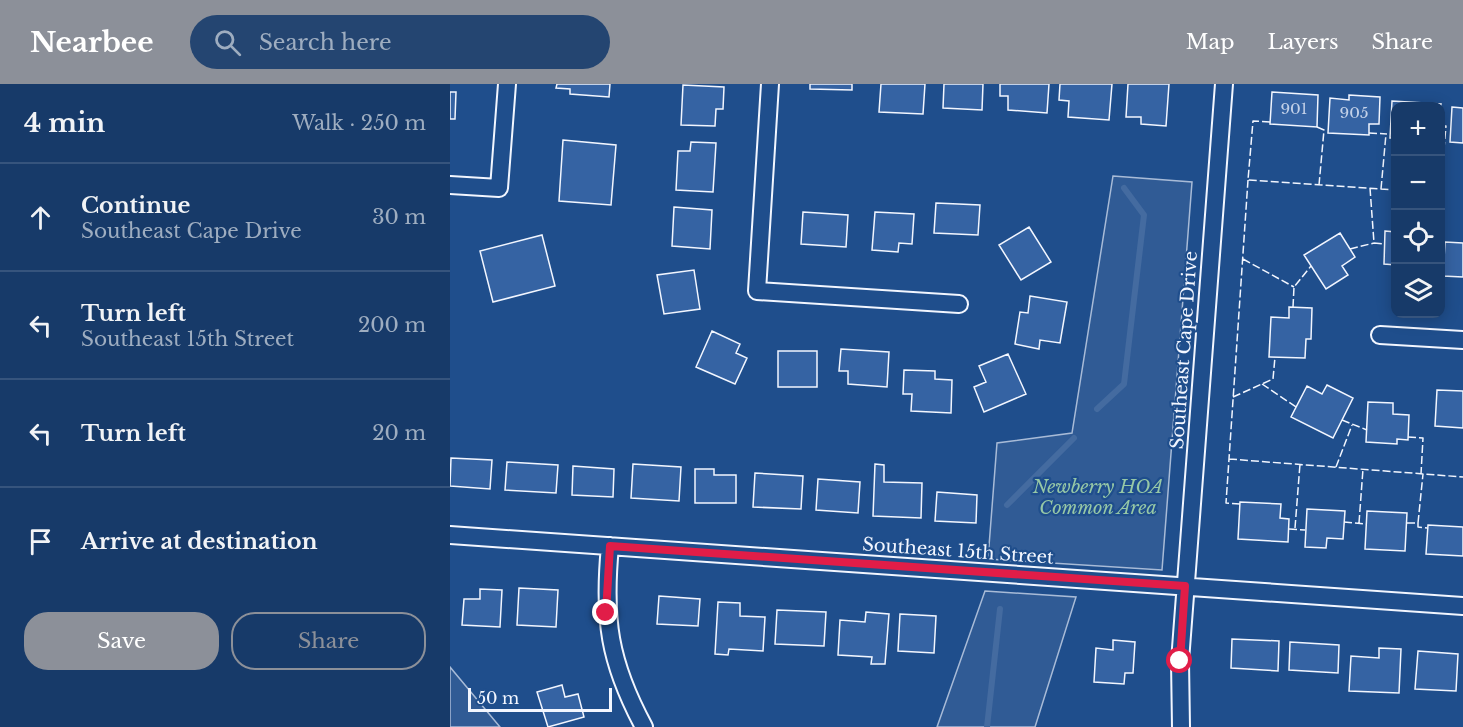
<!DOCTYPE html>
<meta charset="utf-8">
<style>
:root{--surface:#173a69;--page:#244571;--text:#f1f3f6;--muted:#9eadc0;--line:#36547d;--accent:#8c9099}
body{margin:0;font-family:"Libre Baskerville",serif;background:var(--page);color:var(--text)}
.controls{position:absolute;right:18px;top:18px;display:grid;overflow:hidden;border-radius:12px;box-shadow:0 3px 15px #0003}
.controls button{width:54px;height:54px;display:grid;place-items:center;padding:0;border:0;border-bottom:2px solid var(--line);background:var(--surface);color:var(--text);font:30px sans-serif}
.scale{position:absolute;left:18px;bottom:15px;width:144px;box-sizing:border-box;padding-left:6px;border:3px solid #f2f6ff;border-top:0;font-size:16px;line-height:21px;white-space:nowrap;color:#f2f6ff;-webkit-text-stroke:4px #1f4e8c;paint-order:stroke}
.stop{position:absolute;width:18px;height:18px;margin:-14px;border:4px solid #e11d48;border-radius:50%;background:#fff}
.stop.end{background:#e11d48;border-color:#fff;box-shadow:0 2px 6px #0008}
.list{margin:0;padding:0;list-style:none}
h2{display:flex;justify-content:space-between;align-items:center;height:78px;margin:0;padding:0 24px;font-size:26px}
h2 small{font-size:20px;font-weight:400;color:var(--muted)}
.list li{display:grid;grid-template-columns:39px 1fr auto;gap:18px;align-items:center;box-sizing:border-box;height:108px;padding:0 24px;border-top:2px solid var(--line)}
.list b{display:block;font-size:22px;white-space:nowrap}
.list p{margin:0;font-size:20px;white-space:nowrap;color:var(--muted)}
.list em{font-size:20px;font-style:normal;color:var(--muted)}
.actions{display:flex;gap:12px;padding:18px 24px}
.actions a{flex:1;padding:14px 0;border:2px solid var(--accent);border-radius:24px;text-align:center;font-size:21px;color:var(--accent)}
.actions .main{background:var(--accent);color:#fff}
.icon{flex:none;width:33px;height:33px;fill:none;stroke:currentColor;stroke-width:2;stroke-linecap:round;stroke-linejoin:round}
.map{position:relative;flex:none;width:1013px;height:643px;overflow:hidden}
header{display:flex;align-items:center;gap:36px;box-sizing:border-box;height:84px;padding:0 30px;background:var(--accent);color:#fff}
header strong{font-size:28px}
nav{display:flex;gap:33px;margin-inline-start:auto;font-size:21px}
.search{width:420px;height:54px;background:var(--page);display:flex;align-items:center;gap:15px;box-sizing:border-box;padding:0 21px;border-radius:33px;color:var(--muted);font-size:22px}
main{display:flex}
aside{flex:1;background:var(--surface)}
.map>svg:first-child{display:block}
.built{fill:#305b95;stroke:#a8bbd7;stroke-width:1.5}
.lines{fill:none;stroke-linecap:round;stroke-linejoin:round}
.stream{stroke:#446ba0;stroke-width:6}
.building{fill:#3563a3;stroke:#f2f6ff;stroke-width:1.5}
.minor-casing{stroke:#f2f6ff;stroke-width:20}
.minor{stroke:#1f4e8c;stroke-width:16}
.fence{stroke:#f2f6ff;stroke-width:1.5;stroke-dasharray:8 3;stroke-linecap:butt}
.route{stroke:#e11d48;stroke-width:8}
.labels{text-anchor:middle;dominant-baseline:central;stroke-width:4.5;stroke-linejoin:round;paint-order:stroke}
.number-label{font-size:15px;fill:#c3d1e8}
.street-label{font-size:18px;fill:#f2f6ff;stroke:#1f4e8c}
.park-label{font-size:18px;font-style:italic;fill:#97c8a6;stroke:#1f4e8c}
</style>
<header>
<strong>Nearbee</strong>
<div class="search"><svg class="icon" aria-label="search" viewBox="0 0 24 24"><circle cx="10" cy="10" r="6"/><path d="M15 15l6 6"/></svg>Search here</div>
<nav><a>Map</a><a>Layers</a><a>Share</a></nav>
</header>
<main>
<aside>
<h2>4 min<small>Walk · 250 m</small></h2>
<ul class="list">
<li><svg class="icon" aria-label="ahead" viewBox="0 0 24 24"><path d="M12 20V5M6 11l6-6 6 6"/></svg><div><b>Continue</b><p>Southeast Cape Drive</p></div><em>30 m</em></li>
<li><svg class="icon" aria-label="left" viewBox="0 0 24 24"><path d="M17 20v-9H6M10 6l-5 5 5 5"/></svg><div><b>Turn left</b><p>Southeast 15th Street</p></div><em>200 m</em></li>
<li><svg class="icon" aria-label="left" viewBox="0 0 24 24"><path d="M17 20v-9H6M10 6l-5 5 5 5"/></svg><div><b>Turn left</b></div><em>20 m</em></li>
<li><svg class="icon" aria-label="arrive" viewBox="0 0 24 24"><path d="M6 21V4h12l-3 4 3 4H6"/></svg><div><b>Arrive at destination</b></div></li>
</ul>
<div class="actions"><a class="main">Save</a><a>Share</a></div>
</aside>
<div class="map">
<svg width="1013" height="643" viewBox="0 0 1013 643">
<rect width="100%" height="100%" fill="#1f4e8c"/>
<!-- built -->
<path class="built" d="M 663,92 L 742,98 L 712,486 L 538,475 L 547,359 L 622,349 Z
M 535,507 L 626,513 L 585,643 L 487,643 Z
M 0,583 L 50,643 L 0,643 Z"/>
<g class="lines">
<!-- stream -->
<path class="stream" d="M 647,325 L 674,300 L 694,131 L 674,104
M 557,421 L 624,354
M 537,643 L 550,525"/>
</g>
<!-- building -->
<path class="building" d="M 107,0 L 160,0 L 159,13 L 120,10 L 120,5 L 106,4 Z
M 360,0 L 402,0 L 402,6 L 360,5 Z
M 431,0 L 475,0 L 473,30 L 429,28 Z
M 494,0 L 533,0 L 532,26 L 493,24 Z
M 550,0 L 599,0 L 597,29 L 558,26 L 558,12 L 550,12 Z
M 610,0 L 662,0 L 659,36 L 618,33 L 619,17 L 609,16 Z
M 678,0 L 719,0 L 716,42 L 691,40 L 691,33 L 676,33 Z
M 233,1 L 274,3 L 273,25 L 266,25 L 265,42 L 231,41 Z
M 0,8 L 6,8 L 5,35 L 0,35 Z
M 822,8 L 868,11 L 867,43 L 820,40 Z
M 899,11 L 930,13 L 929,40 L 919,40 L 919,51 L 878,49 L 880,14 L 899,16 Z
M 942,17 L 991,20 L 990,24 L 946,22 L 946,54 L 940,54 Z
M 1002,23 L 1013,24 L 1013,59 L 1000,58 Z
M 113,56 L 166,61 L 161,121 L 109,117 Z
M 241,58 L 266,59 L 263,108 L 226,106 L 228,67 L 240,67 Z
M 486,119 L 530,121 L 528,151 L 484,149 Z
M 224,123 L 262,126 L 260,165 L 222,162 Z
M 353,128 L 398,131 L 396,163 L 351,160 Z
M 425,128 L 464,130 L 462,160 L 449,159 L 448,168 L 422,166 Z
M 579,143 L 601,178 L 571,196 L 549,161 Z
M 935,147 L 946,148 L 946,181 L 934,180 Z
M 890,149 L 905,173 L 892,182 L 898,191 L 876,205 L 854,171 Z
M 92,151 L 105,202 L 43,218 L 30,167 Z
M 995,158 L 1013,159 L 1013,193 L 993,192 Z
M 244,186 L 250,225 L 214,230 L 207,191 Z
M 580,212 L 617,218 L 610,259 L 590,256 L 589,265 L 565,260 L 570,228 L 578,229 Z
M 839,223 L 862,224 L 861,255 L 856,255 L 855,274 L 819,273 L 821,233 L 839,234 Z
M 262,247 L 290,260 L 286,269 L 297,274 L 285,300 L 246,283 Z
M 391,265 L 439,268 L 437,303 L 398,300 L 398,287 L 389,287 Z
M 328,267 L 367,267 L 367,303 L 328,303 Z
M 558,270 L 576,310 L 534,328 L 524,303 L 536,298 L 529,282 Z
M 454,286 L 485,287 L 485,295 L 502,296 L 501,329 L 461,327 L 462,310 L 453,310 Z
M 877,301 L 903,314 L 883,354 L 841,333 L 857,302 L 872,310 Z
M 987,306 L 1013,307 L 1013,344 L 985,342 Z
M 918,318 L 943,319 L 943,330 L 959,331 L 958,356 L 947,355 L 947,360 L 916,358 Z
M 1,374 L 42,376 L 40,405 L 0,402 Z
M 57,378 L 108,381 L 106,409 L 55,406 Z
M 183,380 L 231,383 L 229,417 L 181,414 Z
M 425,380 L 434,381 L 434,398 L 472,399 L 471,434 L 423,432 Z
M 123,382 L 164,385 L 163,413 L 122,411 Z
M 245,385 L 264,385 L 264,391 L 286,391 L 286,419 L 245,419 Z
M 305,389 L 353,392 L 351,425 L 303,423 Z
M 368,395 L 410,398 L 408,429 L 366,426 Z
M 487,408 L 527,411 L 526,439 L 485,437 Z
M 790,418 L 831,420 L 830,434 L 839,435 L 838,458 L 788,455 Z
M 857,425 L 895,427 L 893,455 L 877,454 L 876,464 L 855,463 Z
M 917,427 L 957,429 L 955,467 L 915,465 Z
M 978,441 L 1013,443 L 1013,472 L 976,470 Z
M 69,504 L 108,506 L 106,543 L 67,541 Z
M 30,505 L 52,506 L 50,543 L 12,541 L 14,515 L 30,515 Z
M 209,512 L 250,515 L 248,542 L 207,540 Z
M 268,518 L 290,519 L 290,532 L 315,533 L 313,567 L 279,565 L 278,571 L 265,570 Z
M 327,526 L 376,528 L 374,562 L 325,560 Z
M 416,528 L 439,530 L 435,580 L 421,580 L 422,573 L 388,571 L 390,536 L 415,538 Z
M 450,530 L 486,532 L 484,569 L 448,567 Z
M 782,555 L 829,557 L 828,587 L 781,584 Z
M 663,556 L 685,558 L 683,589 L 675,589 L 674,600 L 644,598 L 646,564 L 663,566 Z
M 840,558 L 889,561 L 888,589 L 839,586 Z
M 929,564 L 951,565 L 949,609 L 899,607 L 901,572 L 929,574 Z
M 968,567 L 1008,570 L 1006,607 L 965,605 Z
M 112,601 L 115,613 L 128,610 L 134,633 L 98,643 L 87,608 Z"/>
<g class="lines">
<defs>
<path id="minor" d="M 320,0 L 307,207 L 509,220
M 0,101 L 49,104 L 57,0
M 930,251 L 1013,256
M 0,451 L 1013,522
M 160,462 C 153,535 159,578 194,643
M 731,643 L 730,577 L 774,0"/>
</defs>
<!-- minor casing -->
<use href="#minor" class="minor-casing"/>
<!-- minor -->
<use href="#minor" class="minor"/>
<!-- fence -->
<path class="fence" d="M 820,38 L 803,37 L 798,96 L 946,106
M 990,42 L 996,42 L 990,109
M 867,43 L 874,46 L 869,101
M 919,49 L 937,50
M 920,104 L 924,159 L 935,160
M 931,105 L 936,50
M 990,125 L 992,109
M 900,165 L 924,159
M 793,175 L 844,203
M 843,223 L 844,203 L 861,182
M 812,300 L 846,323
M 783,313 L 823,295 L 825,273
M 892,336 L 917,346
M 958,353 L 973,354 L 971,390
M 779,375 L 1013,393
M 886,383 L 902,341
M 790,420 L 776,419 L 798,96
M 894,438 L 917,440
M 909,439 L 913,385
M 957,439 L 968,439 L 968,443 L 977,444
M 968,439 L 973,390
M 845,444 L 850,380
M 839,445 L 855,446"/>
</g>
<g class="lines">
<!-- route -->
<path class="route" d="M 156,529 L 160,462 L 735,502 L 730,577"/>
</g>
<g class="labels">
<!-- number labels -->
<g class="number-label">
<text x="844" y="24">901</text>
<text x="904" y="28">905</text>
</g>
<!-- street labels -->
<g class="street-label">
<text transform="translate(734 266) rotate(-86)">Southeast Cape Drive</text>
<text transform="translate(508 467) rotate(4)">Southeast 15th Street</text>
</g>
<!-- park labels -->
<g class="park-label">
<text x="648" y="403">Newberry HOA<tspan x="648" dy="21">Common Area</tspan></text>
</g>
</g>
</svg>
<div class="controls">
<button>+</button>
<button>−</button>
<button><svg class="icon" aria-label="locate" viewBox="0 0 24 24"><circle cx="12" cy="12" r="6"/><path d="M12 2v4M12 18v4M2 12h4M18 12h4"/></svg></button>
<button><svg class="icon" aria-label="layers" viewBox="0 0 24 24"><path d="M12 4l9 5-9 5-9-5zM3 14l9 5 9-5"/></svg></button>
</div>
<div class="scale">50 m</div>
<div class="stop" style="left:730px;top:577px"></div>
<div class="stop end" style="left:156px;top:529px"></div>
</div>
</main>
